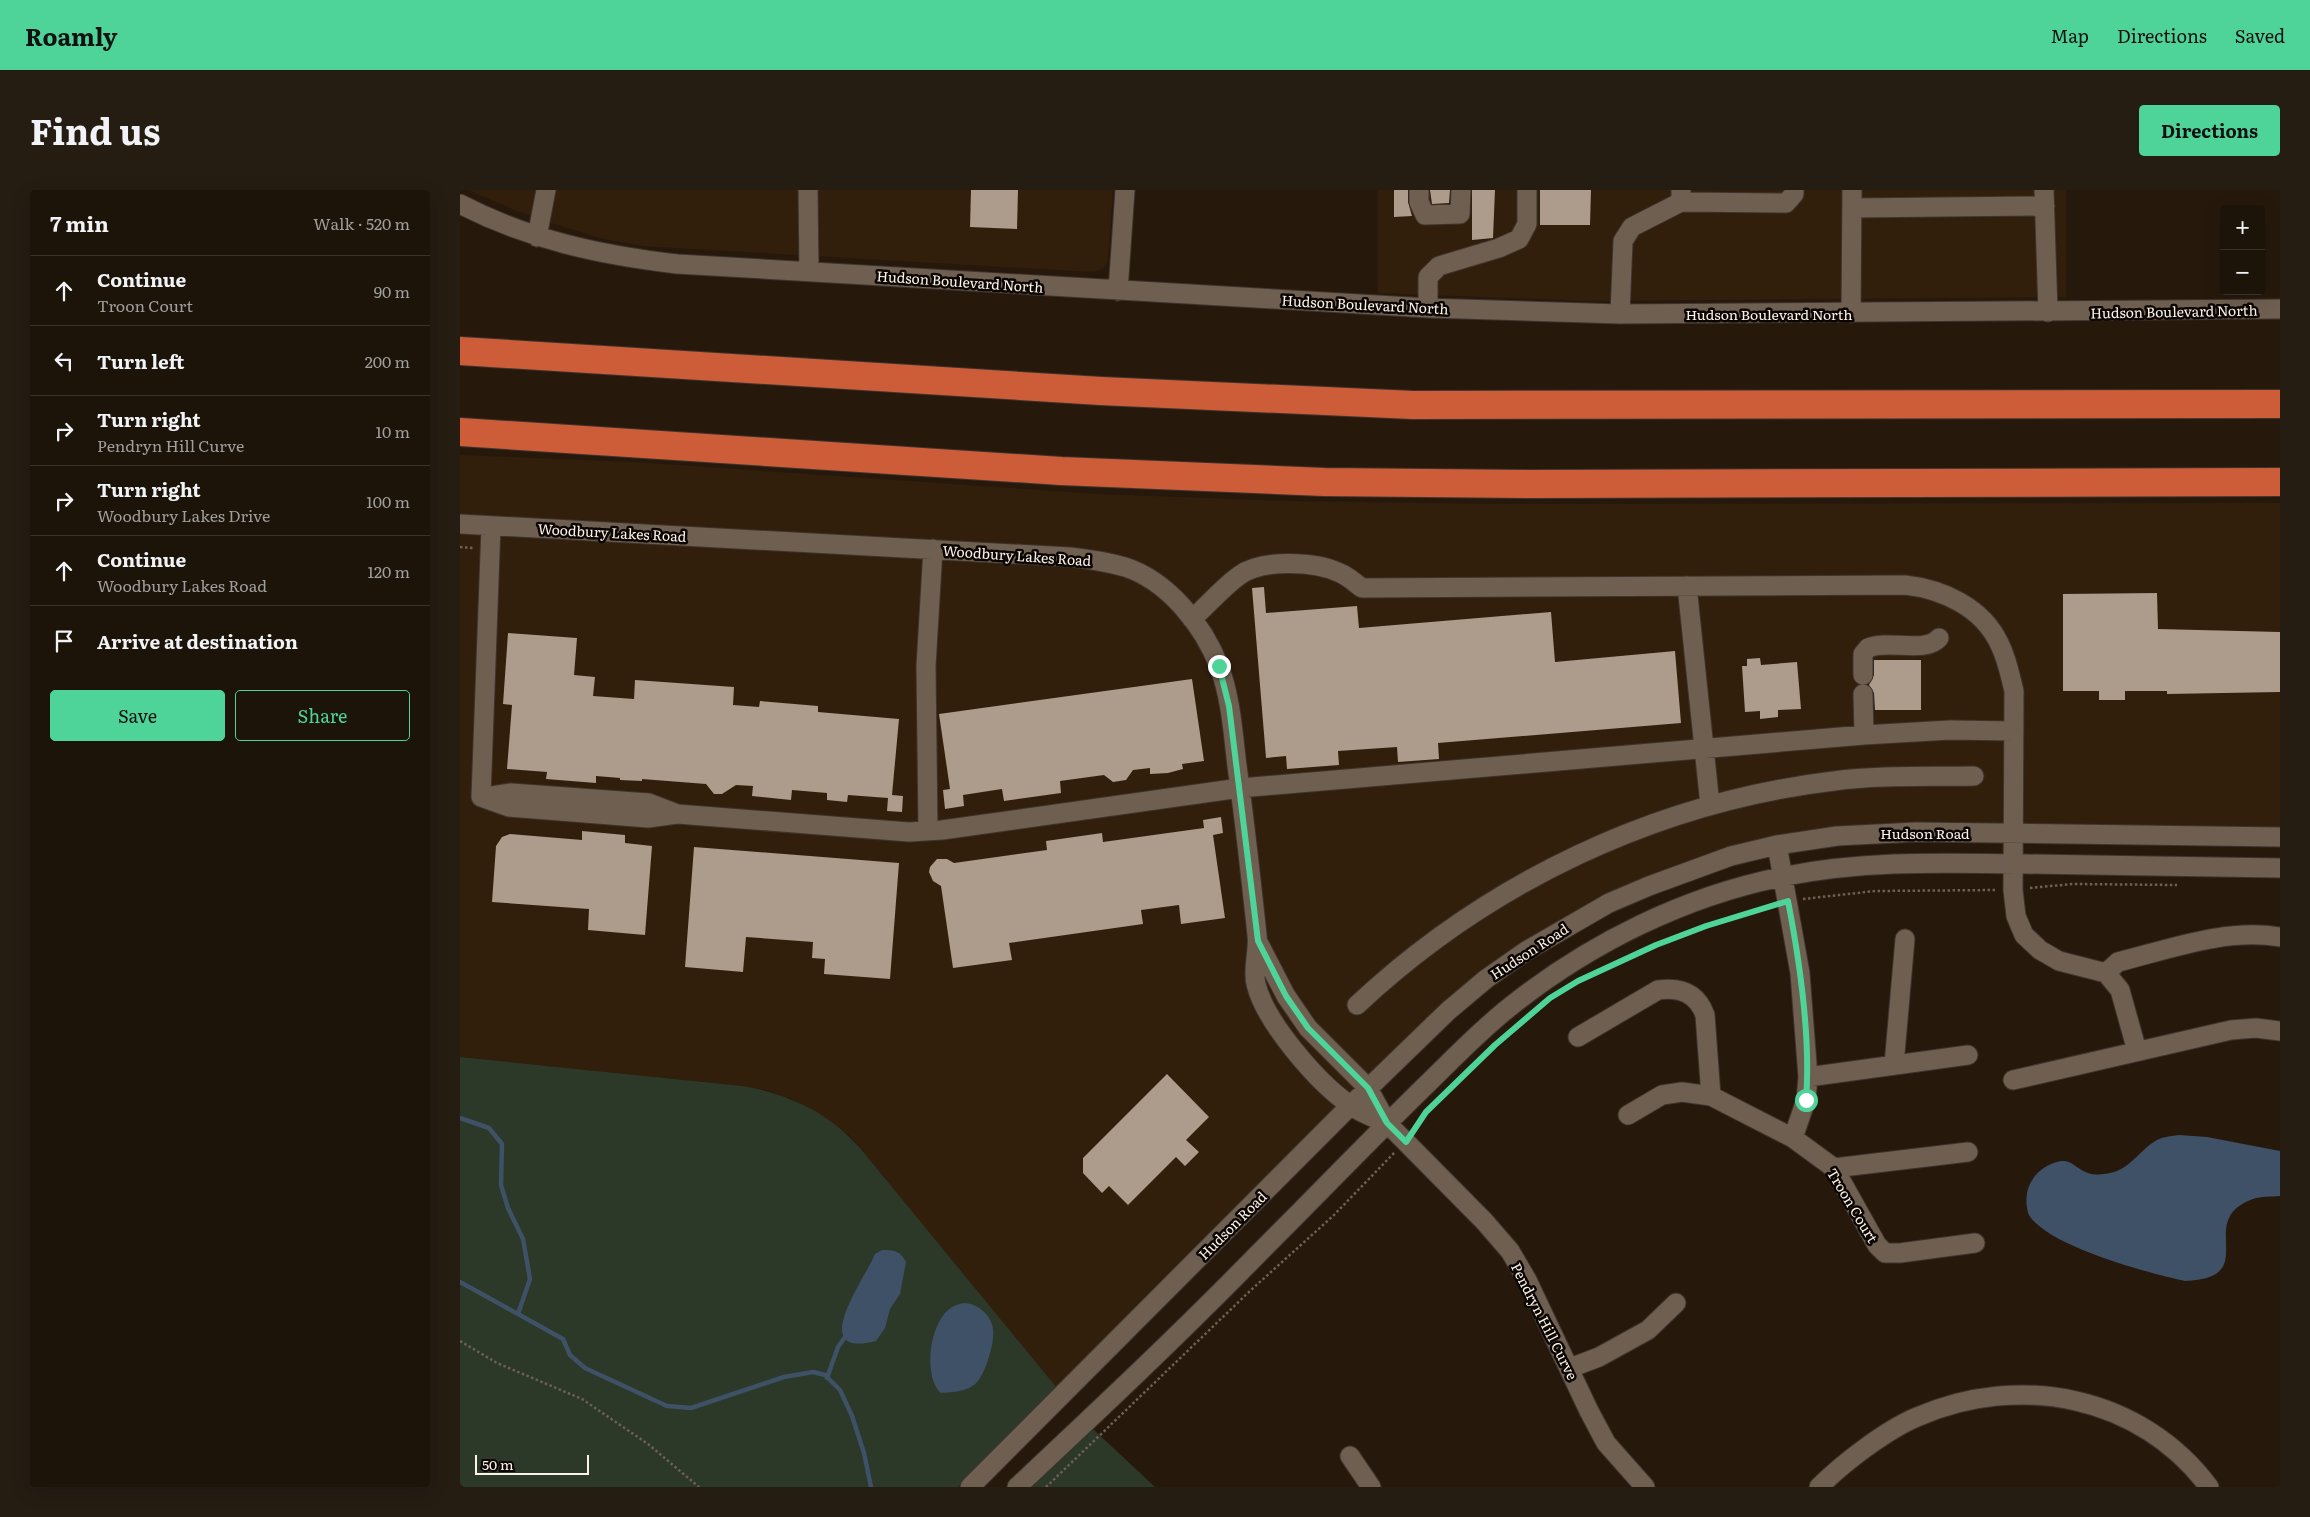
<!DOCTYPE html>
<meta charset="utf-8">
<style>
:root{--surface:#1c1309;--page:#251c12;--text:#f1f3f6;--muted:#a09e9c;--line:#3a322a;--accent:#4ed399}
body{margin:0;font-family:Literata,serif;background:var(--page);color:var(--text)}
.controls{position:absolute;right:15px;top:15px;display:grid;overflow:hidden;border-radius:5px;box-shadow:0 5px 20px #0002}
.controls button{width:45px;height:45px;display:grid;place-items:center;padding:0;border:0;border-bottom:1px solid var(--line);background:var(--surface);color:var(--text);font:25px sans-serif}
.scale{position:absolute;left:15px;bottom:12px;width:114px;box-sizing:border-box;padding-left:5px;border:2px solid #fcf2e9;border-top:0;font-size:14px;line-height:18px;white-space:nowrap;color:#fcf2e9;-webkit-text-stroke:4px #0b0602;paint-order:stroke}
.stop{position:absolute;width:15px;height:15px;margin:-11px;border:4px solid #4ed399;border-radius:50%;background:#fff}
.stop.end{background:#4ed399;border-color:#fff;box-shadow:0 1px 5px #0008}
.list{margin:0;padding:0;list-style:none}
h2{display:flex;justify-content:space-between;align-items:center;height:65px;margin:0;padding:0 20px;font-size:21px}
h2 small{font-size:16px;font-weight:400;color:var(--muted)}
.list li{display:grid;grid-template-columns:32px 1fr auto;gap:15px;align-items:center;box-sizing:border-box;height:70px;padding:0 20px;border-top:1px solid var(--line)}
.list b{display:block;font-size:19px;white-space:nowrap}
.list p{margin:0;font-size:16px;white-space:nowrap;color:var(--muted)}
.list em{font-size:16px;font-style:normal;color:var(--muted)}
.actions{display:flex;gap:10px;padding:15px 20px}
.actions a{flex:1;padding:11px 0;border:1px solid var(--accent);border-radius:5px;text-align:center;font-size:18px;color:var(--accent)}
.actions .main{background:var(--accent);color:#111}
.icon{flex:none;width:28px;height:28px;fill:none;stroke:currentColor;stroke-width:2;stroke-linecap:round;stroke-linejoin:round}
.map{position:relative;flex:none;width:1820px;height:1297px;overflow:hidden;border-radius:5px}
header{display:flex;align-items:center;gap:30px;box-sizing:border-box;height:70px;padding:0 25px;background:var(--accent);color:#111}
header strong{font-size:24px}
nav{display:flex;gap:28px;margin-inline-start:auto;font-size:18px}
.intro{display:flex;align-items:center;justify-content:space-between;box-sizing:border-box;height:120px;padding:0 30px}
h1{margin:0;font-size:35px}
.button{padding:12px 22px;border-radius:5px;background:var(--accent);color:#111;font-size:18px;font-weight:700}
main{display:flex;gap:30px;padding:0 30px}
aside{flex:1;background:var(--surface);border-radius:5px;box-shadow:0 5px 20px #0002}
.map>svg:first-child{display:block}
.built{fill:#311f0c}
.green{fill:#2c3828}
.water{fill:#3e5166}
.lines{fill:none;stroke-linecap:round;stroke-linejoin:round}
.stream{stroke:#3e5166;stroke-width:4.5}
.building{fill:#ad9b8b}
.minor-casing{stroke:#3e342f;stroke-width:21}
.highway-casing{stroke:#3e342f;stroke-width:30}
.path{stroke:#6d6155;stroke-width:2.5;stroke-dasharray:2.5 2.5;stroke-linecap:butt}
.minor{stroke:#6f5f50;stroke-width:19}
.highway{stroke:#cd5d39;stroke-width:28}
.route{stroke:#4ed399;stroke-width:6}
.labels{text-anchor:middle;dominant-baseline:central;stroke-width:5;stroke-linejoin:round;paint-order:stroke}
.street-label{font-size:14px;fill:#fcf2e9;stroke:#0b0602}
</style>
<header>
<strong>Roamly</strong>
<nav><a>Map</a><a>Directions</a><a>Saved</a></nav>
</header>
<div class="intro"><h1>Find us</h1><a class="button">Directions</a></div>
<main>
<aside>
<h2>7 min<small>Walk · 520 m</small></h2>
<ul class="list">
<li><svg class="icon" aria-label="ahead" viewBox="0 0 24 24"><path d="M12 20V5M6 11l6-6 6 6"/></svg><div><b>Continue</b><p>Troon Court</p></div><em>90 m</em></li>
<li><svg class="icon" aria-label="left" viewBox="0 0 24 24"><path d="M17 20v-9H6M10 6l-5 5 5 5"/></svg><div><b>Turn left</b></div><em>200 m</em></li>
<li><svg class="icon" aria-label="right" viewBox="0 0 24 24"><path d="M7 20v-9h11M14 6l5 5-5 5"/></svg><div><b>Turn right</b><p>Pendryn Hill Curve</p></div><em>10 m</em></li>
<li><svg class="icon" aria-label="right" viewBox="0 0 24 24"><path d="M7 20v-9h11M14 6l5 5-5 5"/></svg><div><b>Turn right</b><p>Woodbury Lakes Drive</p></div><em>100 m</em></li>
<li><svg class="icon" aria-label="ahead" viewBox="0 0 24 24"><path d="M12 20V5M6 11l6-6 6 6"/></svg><div><b>Continue</b><p>Woodbury Lakes Road</p></div><em>120 m</em></li>
<li><svg class="icon" aria-label="arrive" viewBox="0 0 24 24"><path d="M6 21V4h12l-3 4 3 4H6"/></svg><div><b>Arrive at destination</b></div></li>
</ul>
<div class="actions"><a class="main">Save</a><a>Share</a></div>
</aside>
<div class="map">
<svg width="1820" height="1297" viewBox="0 0 1820 1297">
<rect width="100%" height="100%" fill="#26190c"/>
<!-- built -->
<path class="built" d="M 9,0 L 653,0 L 648,70 L 643,79 L 633,82 L 183,56 L 144,49 L 88,32 L 52,19 Z
M 918,0 L 1606,0 L 1606,107 L 1130,111 L 918,103 Z
M 0,265 L 173,272 L 637,304 L 822,311 L 1030,314 L 1820,313 L 1820,647 L 1421,643 L 1232,680 L 1026,789 L 602,1205 L 390,946 L 332,909 L 306,900 L 283,896 L 0,867 Z"/>
<!-- green -->
<path class="green" d="M 0,867 L 283,896 C 329,904 369,923 400,958 L 597,1198 L 498,1297 L 0,1297 Z
M 633,1239 L 695,1297 L 572,1297 Z"/>
<!-- water -->
<path class="water" d="M 1719,945 L 1747,947 L 1820,961 L 1820,1006 C 1811,1007 1801,1006 1793,1009 C 1733,1030 1804,1088 1725,1091 C 1688,1083 1595,1058 1571,1028 C 1566,1022 1566,1011 1567,1003 C 1569,992 1577,981 1587,976 C 1610,964 1611,976 1628,983 C 1636,986 1646,984 1654,982 C 1671,977 1681,959 1697,950 C 1703,947 1711,946 1719,945 Z
M 422,1060 C 435,1060 440,1061 446,1072 L 440,1104 L 430,1119 L 425,1138 L 416,1151 C 345,1169 406,1087 415,1064 Z
M 503,1113 C 517,1113 531,1124 533,1139 C 535,1152 526,1181 518,1191 C 509,1202 493,1202 481,1203 C 462,1186 470,1130 492,1117 C 495,1115 500,1114 503,1113 Z"/>
<g class="lines">
<!-- stream -->
<path class="stream" d="M 0,928 L 29,938 L 42,954 L 41,995 L 48,1018 L 63,1049 L 70,1089 L 58,1124 L 103,1149 L 110,1165 L 125,1178 L 207,1216 L 231,1218 L 324,1187 L 353,1182 L 365,1185 L 380,1200 L 392,1226 L 404,1263 L 411,1297
M 0,1092 L 58,1124
M 367,1188 L 378,1157 L 385,1147"/>
</g>
<!-- building -->
<path class="building" d="M 511,0 L 558,0 L 557,39 L 510,37 Z
M 934,0 L 948,0 L 948,12 L 952,26 L 934,27 Z
M 970,0 L 990,0 L 989,13 L 972,14 Z
M 1012,0 L 1035,0 L 1033,48 L 1012,50 Z
M 1080,0 L 1131,0 L 1130,35 L 1080,35 Z
M 804,397 L 806,423 L 897,416 L 899,438 L 1091,422 L 1095,472 L 1215,461 L 1221,533 L 978,553 L 979,569 L 938,572 L 937,557 L 878,561 L 879,575 L 827,579 L 826,566 L 806,568 L 792,398 Z
M 1697,403 L 1698,439 L 1820,442 L 1820,502 L 1707,504 L 1707,501 L 1665,501 L 1665,510 L 1639,510 L 1639,501 L 1603,501 L 1603,404 Z
M 48,443 L 117,448 L 114,485 L 135,487 L 133,506 L 174,509 L 175,490 L 274,497 L 273,515 L 299,517 L 300,511 L 358,516 L 358,522 L 439,529 L 432,605 L 443,606 L 442,622 L 427,621 L 428,608 L 388,605 L 387,612 L 367,610 L 367,603 L 332,600 L 331,610 L 292,606 L 293,596 L 276,595 L 262,604 L 254,604 L 246,594 L 182,589 L 182,591 L 160,590 L 160,588 L 136,586 L 136,593 L 86,589 L 87,582 L 47,579 L 52,515 L 43,514 Z
M 1300,468 L 1301,475 L 1337,472 L 1341,519 L 1318,520 L 1318,527 L 1300,529 L 1300,521 L 1285,522 L 1282,476 L 1287,476 L 1287,469 Z
M 1414,470 L 1461,470 L 1461,520 L 1415,520 L 1414,503 L 1409,495 L 1414,485 Z
M 732,489 L 744,571 L 722,574 L 723,579 L 708,583 L 690,584 L 690,578 L 673,580 L 666,590 L 653,592 L 644,585 L 600,591 L 601,603 L 544,611 L 542,599 L 503,605 L 504,616 L 485,619 L 483,600 L 490,599 L 479,524 Z
M 761,627 L 763,643 L 753,645 L 765,728 L 721,734 L 719,715 L 681,720 L 683,734 L 549,753 L 552,770 L 493,778 L 481,696 L 473,691 L 469,682 L 470,677 L 477,669 L 487,669 L 494,673 L 587,660 L 586,651 L 642,643 L 643,652 L 744,638 L 743,630 Z
M 122,641 L 165,645 L 165,653 L 192,656 L 185,745 L 128,740 L 129,719 L 32,712 L 36,656 L 42,647 L 50,644 L 122,650 Z
M 234,657 L 439,673 L 430,789 L 364,784 L 365,769 L 352,768 L 353,752 L 286,747 L 283,782 L 225,777 Z
M 707,884 L 749,927 L 726,950 L 739,962 L 725,976 L 716,967 L 668,1015 L 649,996 L 642,1003 L 623,983 L 623,968 Z"/>
<g class="lines">
<defs>
<path id="minor" d="M 348,0 L 349,81
M 959,0 L 959,12 L 965,25 L 1000,24 L 1001,0
M 1584,0 L 1588,122
M 1221,12 L 1326,13 L 1334,4 L 1334,0
M 0,14 C 69,50 141,65 217,74 L 968,118 L 1160,124 L 1820,119
M 1392,18 L 1585,16
M 77,47 L 86,0
M 658,101 L 665,0
M 968,118 L 968,87 L 979,76 L 1039,58 L 1059,49 L 1067,34 L 1067,0
M 1391,123 L 1392,0
M 1160,124 L 1163,51 L 1172,37 L 1221,12 L 1221,0
M 0,334 L 610,367 C 629,369 647,372 665,377 C 708,391 743,435 759,476 C 771,508 773,543 777,576 C 785,632 791,689 797,745 C 799,761 792,779 796,794 C 805,832 858,893 890,915 C 900,923 915,928 927,933
M 1227,396 L 1250,615
M 732,429 C 748,415 763,397 780,385 C 803,369 855,371 880,383 C 888,386 895,393 902,398 L 1445,395 C 1482,399 1522,417 1539,453 C 1547,468 1550,485 1554,501 L 1553,700 L 1556,726 L 1564,745 L 1580,760 L 1599,771 L 1646,783 L 1660,800 L 1677,861
M 1403,485 L 1403,464 L 1408,458 C 1428,449 1465,464 1479,448
M 1403,504 L 1404,545
M 21,607 L 49,617 L 188,628 L 217,624 L 449,642 L 482,640 L 780,598 L 1404,545 L 1490,540 L 1554,541
M 21,607 L 31,336
M 25,607 L 51,603 L 189,613 L 215,623
M 468,641 L 466,476 L 473,359
M 1317,655 L 1340,783 L 1348,887 L 1346,910 L 1333,948
M 798,752 L 826,806 L 848,838 L 908,898 L 927,933 L 1024,1031 L 1050,1061 L 1067,1090 L 1129,1221 L 1146,1253 L 1185,1297
M 1646,783 L 1658,772 C 1710,759 1766,738 1820,747
M 897,815 C 1027,693 1196,612 1374,591 C 1420,585 1467,587 1514,586
M 1118,847 L 1198,800 C 1220,797 1237,803 1245,825 L 1251,906
M 1434,875 L 1445,749
M 1348,887 L 1508,865
M 1553,890 L 1771,840 L 1796,838 L 1820,841
M 1168,925 L 1202,905 L 1222,902 L 1251,906 L 1333,948 L 1374,978 L 1417,1055 L 1425,1063 L 1440,1063 L 1515,1053
M 1374,978 L 1508,962
M 1110,1178 L 1139,1167 L 1188,1140 L 1216,1113
M 890,1266 L 911,1297
M 510,1297 L 890,916 L 988,821 L 1026,789 L 1066,761 L 1149,713 L 1189,696 L 1271,666 L 1317,655 L 1377,646 L 1456,642 L 1820,647
M 557,1297 C 639,1220 721,1143 799,1063 C 854,1008 908,952 963,898 C 992,870 1019,841 1051,816 C 1130,753 1227,705 1326,686 C 1407,670 1483,673 1565,674 C 1650,675 1735,677 1820,678
M 1359,1297 C 1383,1273 1426,1240 1457,1227 C 1560,1182 1681,1206 1749,1297"/>
<path id="highway" d="M 0,161 L 641,201 L 953,215 L 1820,214
M 0,242 L 601,281 L 864,292 L 1072,294 L 1820,292"/>
</defs>
<!-- minor casing -->
<use href="#minor" class="minor-casing"/>
<!-- highway casing -->
<use href="#highway" class="highway-casing"/>
<!-- path -->
<path class="path" d="M 0,357 L 13,358
M 1570,698 L 1612,694 L 1717,695
M 1343,709 L 1415,701 L 1537,700
M 1118,790 C 1180,760 1245,735 1311,716
M 954,939 L 966,922 L 1061,832
M 0,1151 L 37,1173 L 122,1209 L 188,1254 L 239,1297
M 586,1297 L 791,1100 L 873,1026 L 935,962"/>
<!-- minor -->
<use href="#minor" class="minor"/>
<!-- highway -->
<use href="#highway" class="highway"/>
</g>
<g class="lines">
<!-- route -->
<path class="route" d="M 759,476 L 769,516 L 798,751 L 826,806 L 848,838 L 908,898 L 927,933 L 946,952 L 966,922 L 1035,855 L 1090,808 L 1118,791 L 1196,755 L 1246,736 L 1328,711 C 1340,773 1351,847 1346,910"/>
</g>
<g class="labels">
<!-- street labels -->
<g class="street-label">
<text transform="translate(500 91) rotate(4)">Hudson Boulevard North</text>
<text transform="translate(905 114) rotate(3)">Hudson Boulevard North</text>
<text transform="translate(1714 121) rotate(-1)">Hudson Boulevard North</text>
<text x="1309" y="124">Hudson Boulevard North</text>
<text transform="translate(152 342) rotate(3)">Woodbury Lakes Road</text>
<text transform="translate(557 365) rotate(4)">Woodbury Lakes Road</text>
<text x="1465" y="643">Hudson Road</text>
<text transform="translate(1069 761) rotate(-33)">Hudson Road</text>
<text transform="translate(1393 1015) rotate(59)">Troon Court</text>
<text transform="translate(772 1035) rotate(-45)">Hudson Road</text>
<text transform="translate(1085 1131) rotate(63)">Pendryn Hill Curve</text>
</g>
</g>
</svg>
<div class="controls">
<button>+</button>
<button>−</button>
</div>
<div class="scale">50 m</div>
<div class="stop" style="left:1346px;top:910px"></div>
<div class="stop end" style="left:759px;top:476px"></div>
</div>
</main>
